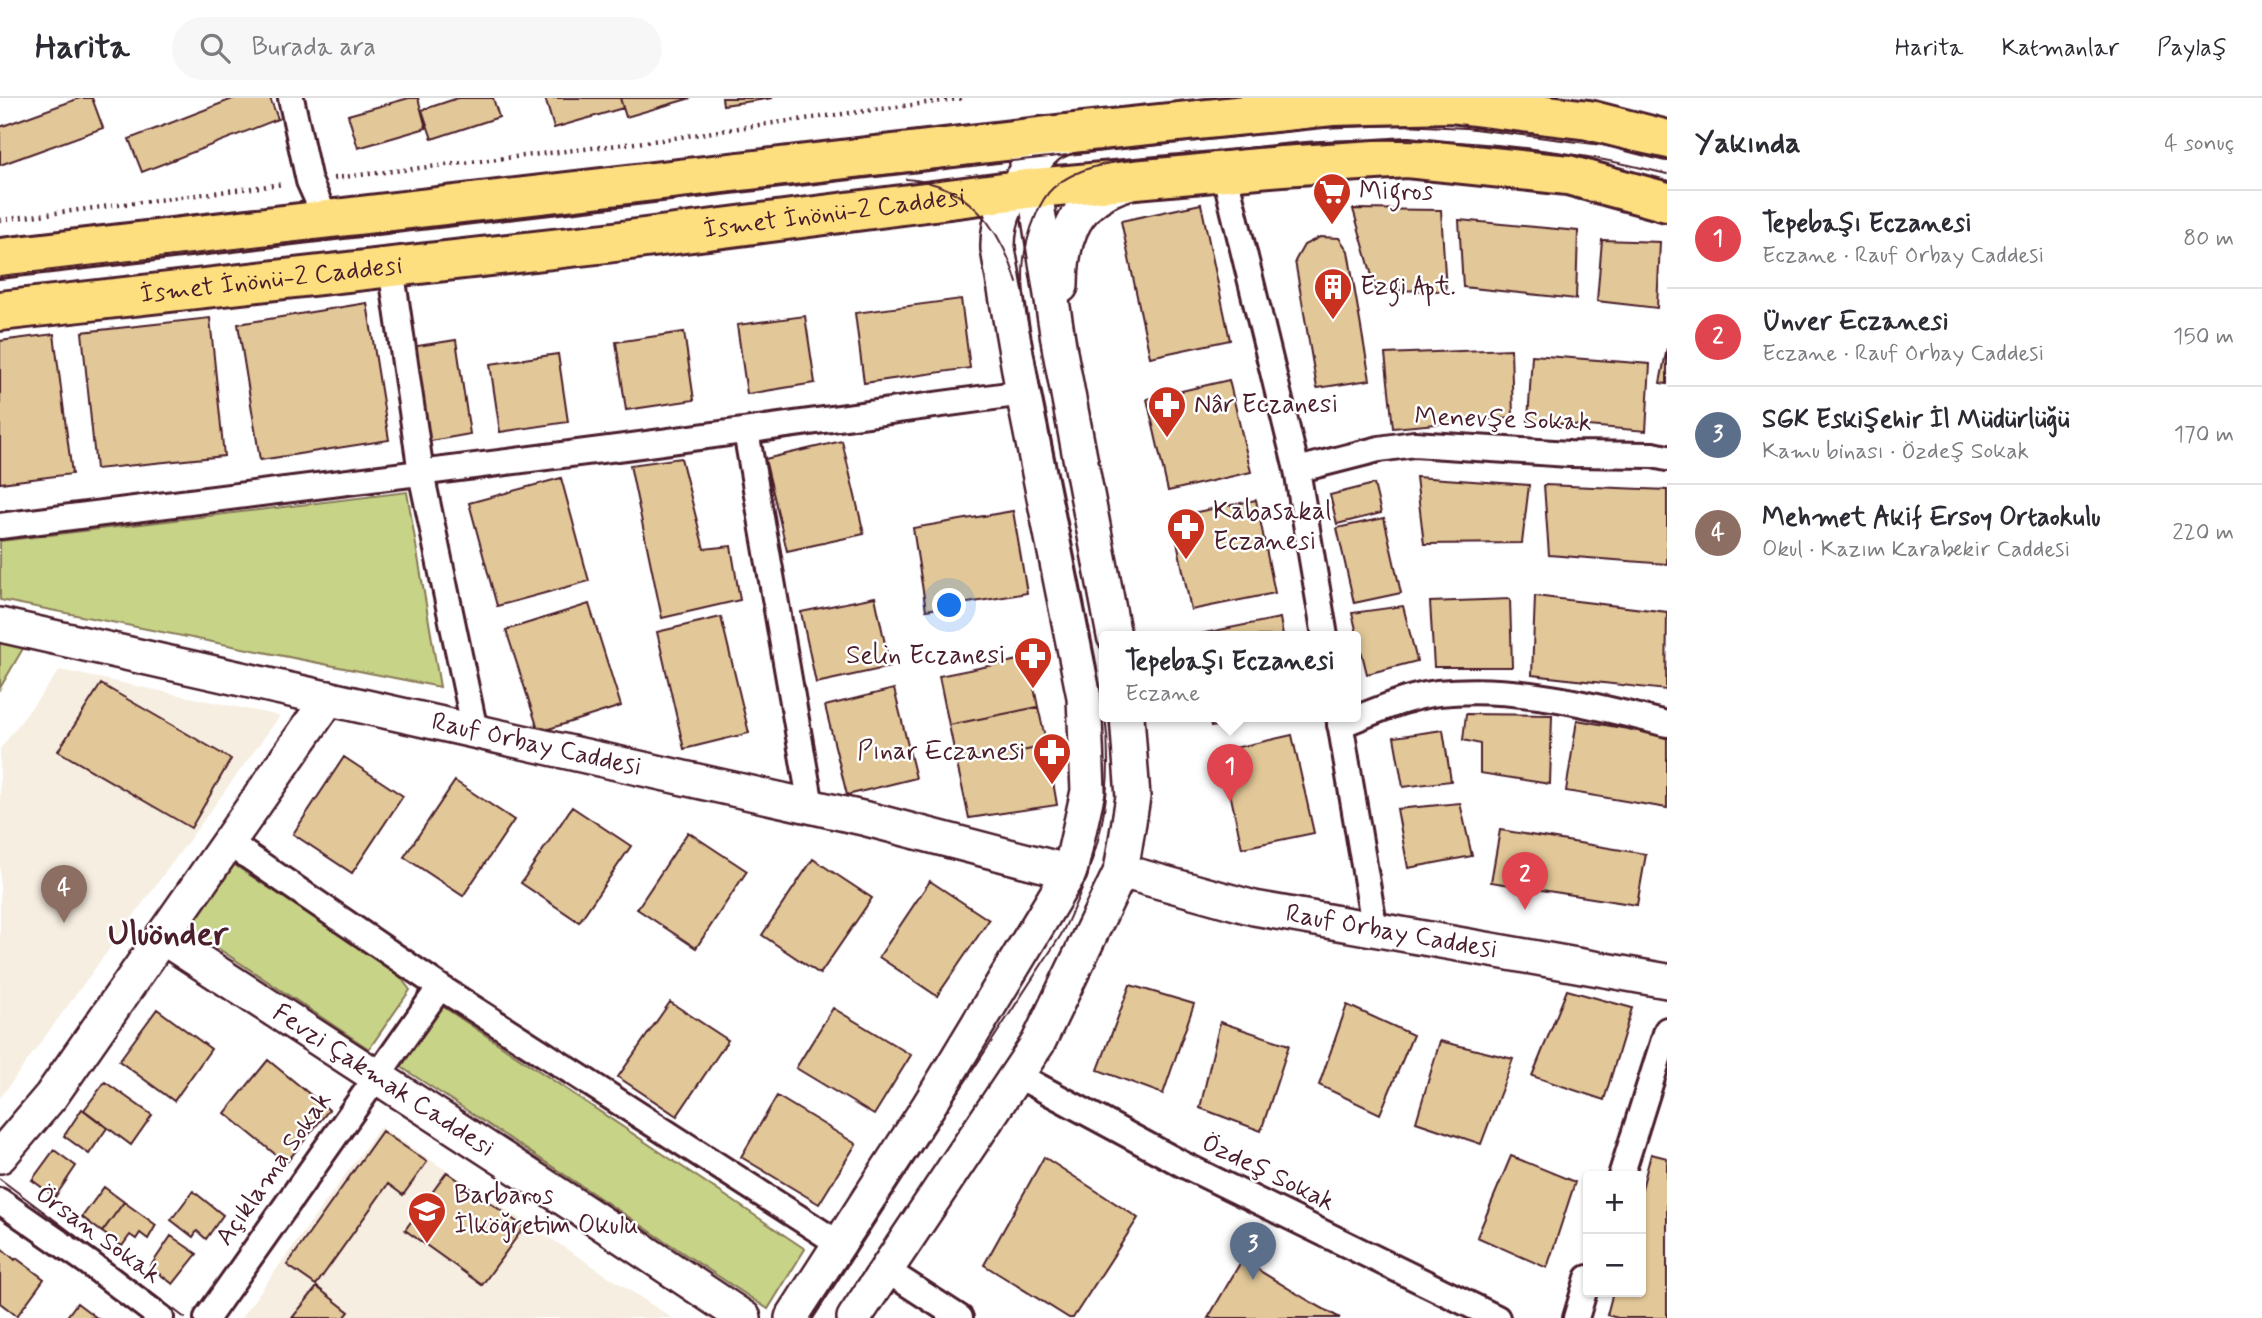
<!DOCTYPE html>
<html lang="tr">
<meta charset="utf-8">
<style>
:root{--surface:#fff;--page:#f7f7f7;--text:#2b2b33;--muted:#7c7c81;--line:#e1e1e2;--accent:#c8321e}
body{margin:0;font-family:Mynerve,sans-serif;background:var(--page);color:var(--text)}
.controls{position:absolute;right:21px;bottom:21px;display:grid;overflow:hidden;border-radius:7px;box-shadow:0 2px 5px #0004}
.controls button{width:63px;height:63px;display:grid;place-items:center;padding:0;border:0;border-bottom:2px solid var(--line);background:var(--surface);color:var(--text);font:35px sans-serif}
.you{position:absolute;left:950px;top:508px;width:24px;height:24px;margin:-18px;border:5px solid #fff;border-radius:50%;background:#1a73e8;box-shadow:0 0 0 10px #1a73e833}
.badge{display:grid;place-items:center;width:46px;height:46px;border-radius:50%;background:var(--accent);color:#fff;font-size:23px;font-weight:700}
.pin{position:absolute;translate:-50% -58px;filter:drop-shadow(0 2px 4px #0008)}
.pin::after{content:'';position:absolute;top:37px;width:24px;height:21px;background:inherit;clip-path:polygon(0 0,100% 0,50% 100%)}
.popup{position:absolute;left:1099px;top:533px;width:262px;height:91px;box-sizing:border-box;display:grid;place-content:center;border-radius:7px;background:var(--surface);filter:drop-shadow(0 2px 5px #0005);font-size:23px;white-space:nowrap;color:var(--muted)}
.popup b{font-size:26px;color:var(--text)}
.popup::after{content:'';position:absolute;left:50%;top:100%;margin-left:-14px;border:14px solid transparent;border-top-color:var(--surface)}
.list{margin:0;padding:0;list-style:none}
h2{display:flex;justify-content:space-between;align-items:center;height:91px;margin:0;padding:0 28px;font-size:30px}
h2 small{font-size:23px;font-weight:400;color:var(--muted)}
.list li{display:grid;grid-template-columns:46px 1fr auto;gap:21px;align-items:center;box-sizing:border-box;height:98px;padding:0 28px;border-top:2px solid var(--line)}
.list b{display:block;font-size:26px;white-space:nowrap}
.list p{margin:0;font-size:23px;white-space:nowrap;color:var(--muted)}
.list em{font-size:23px;font-style:normal;color:var(--muted)}
.icon{flex:none;width:38px;height:38px;fill:none;stroke:currentColor;stroke-width:2;stroke-linecap:round;stroke-linejoin:round}
.map{position:relative;flex:none;width:1667px;height:1220px;overflow:hidden}
header{display:flex;align-items:center;gap:42px;box-sizing:border-box;height:98px;padding:0 35px;background:var(--surface);border-bottom:2px solid var(--line)}
header strong{font-size:33px}
nav{display:flex;gap:38px;margin-inline-start:auto;font-size:24px}
.search{width:490px;height:63px;background:var(--page);display:flex;align-items:center;gap:18px;box-sizing:border-box;padding:0 24px;border-radius:38px;color:var(--muted);font-size:26px}
main{display:flex}
aside{flex:1;background:var(--surface)}
.map>svg:first-child{display:block}
.built{fill:#f6eee0}
.green{fill:#c7d387;stroke:#887959;stroke-width:2}
.building{fill:#e2c898;stroke:#4a1f2b;stroke-width:2}
.lines{fill:none;stroke-linecap:round;stroke-linejoin:round}
.street-casing{stroke:#4a1f2b;stroke-width:30}
.secondary-casing{stroke:#4a1f2b;stroke-width:38}
.primary-casing{stroke:#4a1f2b;stroke-width:44}
.path{stroke:#4a1f2b;stroke-width:4.5;stroke-dasharray:2 5;stroke-linecap:butt}
.street{stroke:#fff;stroke-width:24}
.secondary{stroke:#fff;stroke-width:33}
.primary{stroke:#fedf80;stroke-width:38}
.tram{stroke:#4a1f2b;stroke-width:2}
.labels{text-anchor:middle;dominant-baseline:central;stroke-width:5;stroke-linejoin:round;paint-order:stroke}
.poi-label{font-size:26px;fill:#4a1f2b;stroke:#fff;text-anchor:start}
.street-label{font-size:26px;fill:#4a1f2b;stroke:#fff}
.district-label{font-size:33px;font-weight:bold;fill:#4a1f2b;stroke:#fff}
</style>
<header>
<strong>Harita</strong>
<div class="search"><svg class="icon" aria-label="search" viewBox="0 0 24 24"><circle cx="10" cy="10" r="6"/><path d="M15 15l6 6"/></svg>Burada ara</div>
<nav><a>Harita</a><a>Katmanlar</a><a>Paylaş</a></nav>
</header>
<main>
<div class="map">
<svg width="1667" height="1220" viewBox="0 0 1667 1220">
<rect width="100%" height="100%" fill="#fff"/>
<filter id="ink" filterUnits="userSpaceOnUse"><feTurbulence type="fractalNoise" baseFrequency=".0143" numOctaves="2"/><feDisplacementMap in="SourceGraphic" scale="14" xChannelSelector="R" yChannelSelector="G"/><feConvolveMatrix kernelMatrix="1 2 1 2 8 2 1 2 1" color-interpolation-filters="sRGB"/></filter>
<g filter="url(#ink)">
<!-- built -->
<path class="built" d="M 60,572 L 280,618 L 0,1000 L 0,651 Z
M 380,1029 L 672,1220 L 241,1220 Z"/>
<!-- green -->
<path class="green" d="M 407,394 L 440,589 L 0,502 L 0,443 Z
M 0,543 L 25,547 L 0,590 Z
M 233,766 L 398,876 L 410,892 L 369,951 L 183,827 Z
M 442,908 L 805,1151 L 768,1211 L 401,969 Z"/>
<!-- building -->
<path class="building" d="M 80,0 L 92,0 L 103,30 L 0,67 L 0,29 Z
M 235,0 L 270,0 L 278,21 L 142,74 L 129,41 Z
M 409,0 L 418,0 L 426,30 L 358,50 L 348,17 Z
M 458,0 L 493,0 L 499,19 L 432,41 L 422,12 Z
M 545,0 L 620,0 L 623,10 L 554,30 Z
M 620,0 L 691,0 L 626,19 Z
M 722,0 L 773,0 L 723,7 Z
M 1201,106 L 1230,242 L 1150,259 L 1121,123 Z
M 1353,111 L 1441,112 L 1446,193 L 1376,192 Z
M 1459,122 L 1578,133 L 1576,201 L 1463,189 Z
M 1320,139 L 1339,140 L 1348,153 L 1370,282 L 1317,290 L 1295,163 L 1304,147 Z
M 1602,142 L 1660,144 L 1657,210 L 1597,203 Z
M 961,201 L 970,270 L 864,285 L 855,215 Z
M 367,205 L 389,342 L 260,362 L 238,226 Z
M 805,218 L 815,285 L 747,296 L 737,227 Z
M 210,220 L 224,358 L 96,371 L 82,234 Z
M 684,234 L 694,302 L 626,312 L 616,244 Z
M 54,236 L 72,376 L 0,385 L 0,243 Z
M 456,242 L 470,336 L 425,344 L 411,249 Z
M 1667,250 L 1667,286 L 1660,285 Z
M 1511,251 L 1513,319 L 1393,330 L 1385,256 Z
M 558,256 L 568,324 L 500,334 L 490,266 Z
M 1532,257 L 1650,266 L 1646,333 L 1528,323 Z
M 1229,282 L 1251,374 L 1168,393 L 1147,301 Z
M 842,343 L 864,436 L 787,453 L 765,361 Z
M 681,360 L 704,451 L 731,448 L 740,502 L 662,520 L 630,367 Z
M 1416,379 L 1529,387 L 1522,445 L 1424,446 Z
M 561,380 L 589,483 L 497,508 L 469,405 Z
M 1374,386 L 1381,415 L 1337,426 L 1330,397 Z
M 1544,387 L 1667,392 L 1667,466 L 1549,457 Z
M 1256,402 L 1275,495 L 1191,512 L 1172,419 Z
M 1013,413 L 1027,495 L 926,512 L 913,430 Z
M 1384,420 L 1401,495 L 1354,505 L 1337,430 Z
M 1535,498 L 1667,514 L 1666,592 L 1532,577 Z
M 875,499 L 890,569 L 816,585 L 801,514 Z
M 1510,501 L 1512,569 L 1434,569 L 1430,504 Z
M 589,506 L 621,608 L 539,634 L 506,532 Z
M 1403,508 L 1417,563 L 1367,576 L 1352,515 Z
M 721,519 L 749,635 L 684,651 L 657,534 Z
M 1280,520 L 1283,538 L 1194,538 L 1194,537 Z
M 1028,560 L 1038,609 L 949,627 L 939,578 Z
M 101,586 L 231,661 L 191,730 L 58,653 Z
M 894,591 L 916,680 L 847,697 L 825,608 Z
M 1038,609 L 1047,648 L 957,666 L 949,627 Z
M 1466,616 L 1552,617 L 1550,686 L 1480,675 L 1480,646 L 1463,642 Z
M 1209,618 L 1267,618 L 1211,629 Z
M 1577,622 L 1667,638 L 1667,710 L 1566,693 Z
M 1443,632 L 1451,683 L 1403,689 L 1394,639 Z
M 1292,637 L 1314,735 L 1242,750 L 1221,653 Z
M 1047,648 L 1057,707 L 969,720 L 957,666 Z
M 344,659 L 403,698 L 352,775 L 293,736 Z
M 455,683 L 514,722 L 463,798 L 404,759 Z
M 1460,705 L 1472,758 L 1408,770 L 1397,711 Z
M 572,709 L 631,748 L 579,824 L 521,785 Z
M 1500,732 L 1646,756 L 1637,807 L 1491,784 Z
M 688,734 L 747,773 L 696,850 L 637,811 Z
M 813,761 L 872,800 L 820,876 L 762,837 Z
M 930,783 L 989,822 L 937,898 L 879,859 Z
M 1130,887 L 1194,906 L 1163,996 L 1098,972 Z
M 1567,892 L 1632,910 L 1604,1002 L 1532,978 Z
M 670,904 L 728,942 L 677,1018 L 618,979 Z
M 1347,907 L 1413,937 L 1380,1016 L 1319,987 Z
M 833,910 L 911,957 L 874,1017 L 796,970 Z
M 157,911 L 211,951 L 174,1003 L 119,963 Z
M 1220,924 L 1289,947 L 1261,1033 L 1200,1010 Z
M 1440,943 L 1513,961 L 1481,1046 L 1416,1024 Z
M 268,962 L 329,1012 L 286,1065 L 225,1015 Z
M 105,984 L 152,1017 L 131,1047 L 84,1012 Z
M 777,998 L 856,1046 L 819,1106 L 741,1059 Z
M 82,1011 L 107,1030 L 89,1056 L 64,1038 Z
M 382,1033 L 427,1064 L 403,1097 L 388,1086 L 316,1187 L 287,1167 Z
M 54,1052 L 76,1068 L 55,1099 L 32,1082 Z
M 1651,1056 L 1667,1060 L 1667,1220 L 1618,1220 L 1607,1217 L 1613,1194 L 1641,1194 L 1641,1094 Z
M 1511,1058 L 1575,1084 L 1547,1170 L 1477,1139 Z
M 1044,1059 L 1138,1120 L 1073,1220 L 1069,1220 L 984,1167 Z
M 447,1074 L 524,1129 L 482,1187 L 405,1132 Z
M 104,1089 L 124,1104 L 102,1134 L 82,1119 Z
M 193,1093 L 223,1117 L 206,1141 L 197,1133 L 193,1139 L 171,1122 Z
M 124,1104 L 156,1127 L 148,1141 L 140,1135 L 136,1141 L 130,1137 L 122,1148 L 102,1134 Z
M 171,1138 L 197,1156 L 173,1186 L 150,1169 Z
M 0,1149 L 15,1162 L 16,1160 L 44,1181 L 17,1218 L 0,1205 Z
M 1242,1162 L 1309,1203 L 1340,1220 L 1208,1220 Z
M 317,1189 L 349,1214 L 344,1220 L 292,1220 Z
M 77,1205 L 97,1220 L 66,1220 Z"/>
<g class="lines">
<defs>
<path id="street" d="M 291,0 L 309,83 L 327,123
M 1224,73 L 1297,372 L 1325,538
M 391,169 L 421,375 L 475,633
M 746,333 L 811,708
M 1297,372 L 1379,351 L 1414,346 L 1569,356 L 1653,357 L 1667,360
M 0,428 L 625,349 L 1023,295
M 1339,618 L 1375,833
M 1340,627 C 1372,615 1404,599 1438,595 C 1516,587 1593,607 1667,626
M 229,745 L 440,889 L 838,1145
M 1017,977 L 1184,1067 L 1497,1220
M 1621,1078 L 1667,932
M 0,1103 L 89,1165 L 161,1220
M 886,1172 L 960,1220
M 207,1220 L 440,889
M 1576,1220 L 1588,1180"/>
<g id="secondary">
<path d="M 1027,65 L 1033,81 L 1060,254 L 1114,538"/>
<path d="M 1061,188 C 1061,137 1076,100 1128,85"/>
<path id="s1" d="M 0,527 L 867,721 L 1070,774"/>
<path id="s2" d="M 1121,773 L 1254,810 L 1667,883"/>
<path id="s3" d="M 162,839 L 594,1120 L 744,1220"/>
<path d="M 0,1058 L 51,998 L 329,600"/>
<path d="M 792,1220 L 928,1009 L 1070,774 L 1088,693 L 1084,599 L 1023,295 L 998,151 C 997,118 1011,96 1029,71 C 1036,61 1041,52 1051,46 C 1059,41 1068,38 1076,36"/>
<path d="M 854,1220 L 1038,945 L 1121,773 L 1133,699 L 1127,618"/>
</g>
<g id="primary">
<path d="M 0,160 L 1082,34 L 1332,8 L 1450,5 L 1589,22 L 1667,42"/>
<path id="s4" d="M 0,213 L 606,145 L 1035,90 L 1282,68 L 1407,60 L 1568,77 L 1667,104"/>
</g>
</defs>
<!-- street casing -->
<use href="#street" class="street-casing"/>
<!-- secondary casing -->
<use href="#secondary" class="secondary-casing"/>
<!-- primary casing -->
<use href="#primary" class="primary-casing"/>
<!-- path -->
<path class="path" d="M 334,80 L 661,42 L 759,27 L 965,0
M 0,122 L 283,86"/>
<!-- street -->
<use href="#street" class="street"/>
<!-- secondary -->
<use href="#secondary" class="secondary"/>
<!-- primary -->
<use href="#primary" class="primary"/>
<!-- tram -->
<path class="tram" d="M 906,81 C 968,85 1001,130 1017,185
M 0,178 L 864,79 L 1318,30 L 1403,27 L 1466,30 L 1602,47 L 1667,61
M 1104,613 L 1095,559 L 1026,215 C 1021,177 1021,153 1036,117 C 1040,107 1045,97 1053,90 C 1088,59 1145,62 1189,57 C 1233,52 1277,45 1321,43 C 1437,38 1554,47 1667,76
M 0,1081 L 185,1220
M 811,1220 L 1061,837 C 1097,765 1116,699 1105,618"/>
</g>
</g>
<!-- icons -->
<defs>
<symbol id="supermarket-pin" viewBox="-11 -11 22 30"><path d="M0 17L-7.5 6A9.5 9.5 0 1 1 7.5 6Z" fill="#c8321e" stroke="#fff"/><path d="M-6-5.5h2.5l.6 2H6L4.5 2H-2.5L-4.4-4H-6ZM-1.5 3.2a1.3 1.3 0 1 0 .1 0ZM3 3.2a1.3 1.3 0 1 0 .1 0Z" fill="#fff"/></symbol>
<symbol id="building-pin" viewBox="-11 -11 22 30"><path d="M0 17L-7.5 6A9.5 9.5 0 1 1 7.5 6Z" fill="#c8321e" stroke="#fff"/><path d="M-4-6H4V6H1V3H-1V6H-4ZM-2.5-4.3h1.7v1.8h-1.7ZM.8-4.3h1.7v1.8H.8ZM-2.5-1h1.7V.8h-1.7ZM.8-1h1.7V.8H.8Z" fill="#fff"/></symbol>
<symbol id="pharmacy-pin" viewBox="-11 -11 22 30"><path d="M0 17L-7.5 6A9.5 9.5 0 1 1 7.5 6Z" fill="#c8321e" stroke="#fff"/><path d="M-2-6h4v4h4v4h-4v4h-4v-4h-4v-4h4Z" fill="#fff"/></symbol>
<symbol id="school-pin" viewBox="-11 -11 22 30"><path d="M0 17L-7.5 6A9.5 9.5 0 1 1 7.5 6Z" fill="#c8321e" stroke="#fff"/><path d="M0-5L7-2L0 1L-7-2ZM-4 1L0 2.5L4 1V4Q0 6-4 4Z" fill="#fff"/></symbol>
</defs>
<g fill-rule="evenodd">
<use href="#supermarket-pin" x="1310" y="72" width="44" height="60"/>
<use href="#building-pin" x="1311" y="167" width="44" height="60"/>
<use href="#pharmacy-pin" x="1145" y="285" width="44" height="60"/>
<use href="#pharmacy-pin" x="1164" y="407" width="44" height="60"/>
<use href="#pharmacy-pin" x="1011" y="536" width="44" height="60"/>
<use href="#pharmacy-pin" x="1030" y="632" width="44" height="60"/>
<use href="#school-pin" x="405" y="1091" width="44" height="60"/>
</g>
<g class="labels">
<!-- poi labels -->
<g class="poi-label">
<text x="1359" y="94">Migros</text>
<text x="1360" y="189">Ezgi Apt.</text>
<text x="1194" y="307">Nâr Eczanesi</text>
<text x="1213" y="414">Kabasakal<tspan x="1213" dy="30">Eczanesi</tspan></text>
<text x="1006" y="558" text-anchor="end">Selin Eczanesi</text>
<text x="1025" y="654" text-anchor="end">Pınar Eczanesi</text>
<text x="454" y="1098">Barbaros<tspan x="454" dy="30">İlköğretim Okulu</tspan></text>
</g>
<!-- street labels -->
<g class="street-label">
<text stroke="none"><textPath href="#s4" startOffset="840">İsmet İnönü-2 Caddesi</textPath></text>
<text stroke="none"><textPath href="#s4" startOffset="273">İsmet İnönü-2 Caddesi</textPath></text>
<text transform="translate(1503 322) rotate(2)">Menevşe Sokak</text>
<text stroke="none"><textPath href="#s1" startOffset="550">Rauf Orbay Caddesi</textPath></text>
<text stroke="none"><textPath href="#s2" startOffset="278">Rauf Orbay Caddesi</textPath></text>
<text stroke="none"><textPath href="#s3" startOffset="264">Fevzi Çakmak Caddesi</textPath></text>
<text transform="translate(274 1071) rotate(-55)">Açıklama Sokak</text>
<text transform="translate(1268 1075) rotate(26)">Özdeş Sokak</text>
<text transform="translate(98 1137) rotate(36)">Örsan Sokak</text>
</g>
<!-- district labels -->
<g class="district-label">
<text x="168" y="837">Uluönder</text>
</g>
</g>
</svg>
<div class="controls">
<button>+</button>
<button>−</button>
</div>
<div class="you"></div>
<div class="pin badge" style="left:1230px;top:704px;background:#e0444e">1</div>
<div class="popup"><b>Tepebaşı Eczanesi</b>Eczane</div>
<div class="pin badge" style="left:1525px;top:812px;background:#e0444e">2</div>
<div class="pin badge" style="left:1253px;top:1182px;background:#5c6f8a">3</div>
<div class="pin badge" style="left:64px;top:825px;background:#8d6e63">4</div>
</div>
<aside>
<h2>Yakında<small>4 sonuç</small></h2>
<ul class="list">
<li><span class="badge" style="background:#e0444e">1</span><div><b>Tepebaşı Eczanesi</b><p>Eczane · Rauf Orbay Caddesi</p></div><em>80 m</em></li>
<li><span class="badge" style="background:#e0444e">2</span><div><b>Ünver Eczanesi</b><p>Eczane · Rauf Orbay Caddesi</p></div><em>150 m</em></li>
<li><span class="badge" style="background:#5c6f8a">3</span><div><b>SGK Eskişehir İl Müdürlüğü</b><p>Kamu binası · Özdeş Sokak</p></div><em>170 m</em></li>
<li><span class="badge" style="background:#8d6e63">4</span><div><b>Mehmet Akif Ersoy Ortaokulu</b><p>Okul · Kazım Karabekir Caddesi</p></div><em>220 m</em></li>
</ul>
</aside>
</main>
